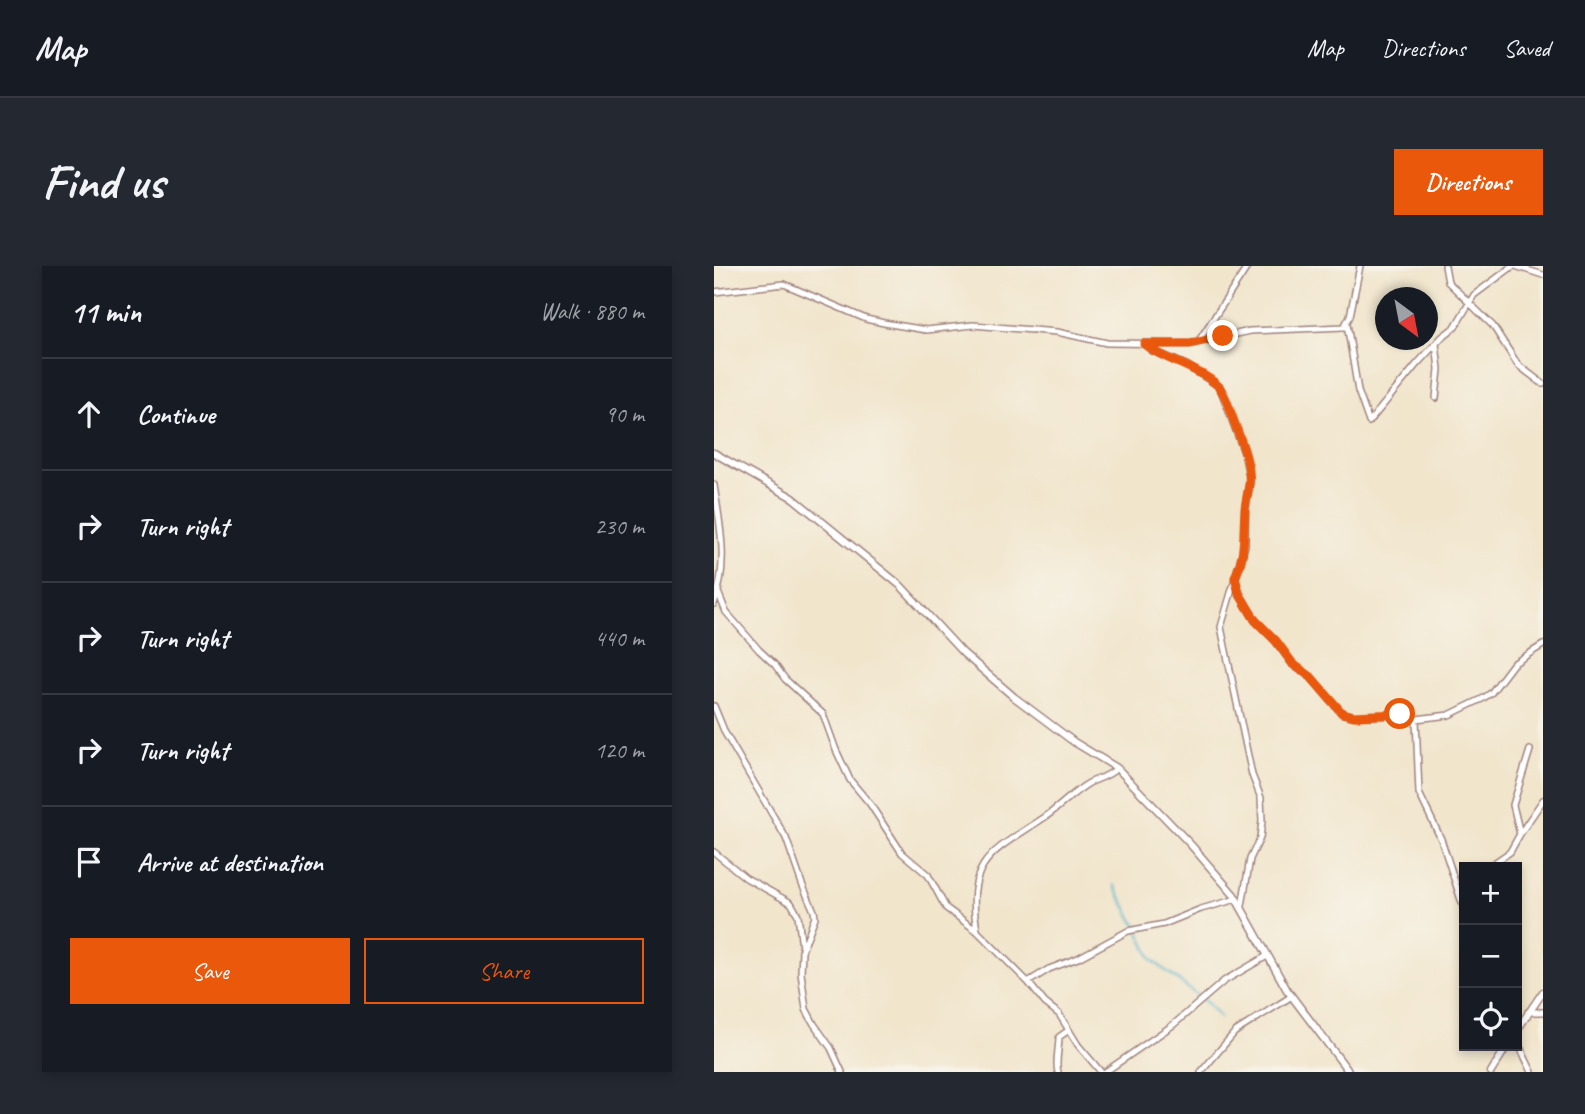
<!DOCTYPE html>
<meta charset="utf-8">
<style>
:root{--surface:#171b24;--page:#242831;--text:#f1f3f6;--muted:#9ea1a6;--line:#363941;--accent:#ea580c}
body{margin:0;font-family:Caveat,sans-serif;background:var(--page);color:var(--text)}
.controls{position:absolute;right:21px;bottom:21px;display:grid;overflow:hidden;border-radius:0px;box-shadow:0 4px 10px #0003}
.controls button{width:63px;height:63px;display:grid;place-items:center;padding:0;border:0;border-bottom:2px solid var(--line);background:var(--surface);color:var(--text);font:35px sans-serif}
.compass{position:absolute;left:661px;top:21px;width:63px;height:63px;border-radius:50%;background:var(--surface);box-shadow:0 4px 10px #0003;rotate:148deg}
.stop{position:absolute;width:21px;height:21px;margin:-16px;border:5px solid #ea580c;border-radius:50%;background:#fff}
.stop.end{background:#ea580c;border-color:#fff;box-shadow:0 2px 7px #0008}
.list{margin:0;padding:0;list-style:none}
h2{display:flex;justify-content:space-between;align-items:center;height:91px;margin:0;padding:0 28px;font-size:30px}
h2 small{font-size:23px;font-weight:400;color:var(--muted)}
.list li{display:grid;grid-template-columns:46px 1fr auto;gap:21px;align-items:center;box-sizing:border-box;height:112px;padding:0 28px;border-top:2px solid var(--line)}
.list b{display:block;font-size:26px;white-space:nowrap}
.list em{font-size:23px;font-style:normal;color:var(--muted)}
.actions{display:flex;gap:14px;padding:21px 28px}
.actions a{flex:1;padding:16px 0;border:2px solid var(--accent);border-radius:0px;text-align:center;font-size:24px;color:var(--accent)}
.actions .main{background:var(--accent);color:#fff}
.icon{flex:none;width:38px;height:38px;fill:none;stroke:currentColor;stroke-width:2;stroke-linecap:round;stroke-linejoin:round}
.map{position:relative;flex:none;width:829px;height:806px;overflow:hidden;border-radius:0px}
header{display:flex;align-items:center;gap:42px;box-sizing:border-box;height:98px;padding:0 35px;background:var(--surface);border-bottom:2px solid var(--line)}
header strong{font-size:33px}
nav{display:flex;gap:38px;margin-inline-start:auto;font-size:24px}
.intro{display:flex;align-items:center;justify-content:space-between;box-sizing:border-box;height:168px;padding:0 42px}
h1{margin:0;font-size:49px}
.button{padding:18px 32px;border-radius:0px;background:var(--accent);color:#fff;font-size:24px;font-weight:700}
main{display:flex;gap:42px;padding:0 42px}
aside{flex:1;background:var(--surface);border-radius:0px;box-shadow:0 4px 10px #0003}
.map>svg:first-child{display:block}
.lines{fill:none;stroke-linecap:round;stroke-linejoin:round}
.stream{stroke:#4fb4ce;stroke-width:2}
.minor-casing{stroke:#9e827c;stroke-width:8}
.tertiary-casing{stroke:#9e827c;stroke-width:9}
.minor{stroke:#fff;stroke-width:5}
.tertiary{stroke:#fff;stroke-width:6}
.route{stroke:#ea580c;stroke-width:9}
</style>
<header>
<strong>Map</strong>
<nav><a>Map</a><a>Directions</a><a>Saved</a></nav>
</header>
<div class="intro"><h1>Find us</h1><a class="button">Directions</a></div>
<main>
<aside>
<h2>11 min<small>Walk · 880 m</small></h2>
<ul class="list">
<li><svg class="icon" aria-label="ahead" viewBox="0 0 24 24"><path d="M12 20V5M6 11l6-6 6 6"/></svg><div><b>Continue</b></div><em>90 m</em></li>
<li><svg class="icon" aria-label="right" viewBox="0 0 24 24"><path d="M7 20v-9h11M14 6l5 5-5 5"/></svg><div><b>Turn right</b></div><em>230 m</em></li>
<li><svg class="icon" aria-label="right" viewBox="0 0 24 24"><path d="M7 20v-9h11M14 6l5 5-5 5"/></svg><div><b>Turn right</b></div><em>440 m</em></li>
<li><svg class="icon" aria-label="right" viewBox="0 0 24 24"><path d="M7 20v-9h11M14 6l5 5-5 5"/></svg><div><b>Turn right</b></div><em>120 m</em></li>
<li><svg class="icon" aria-label="arrive" viewBox="0 0 24 24"><path d="M6 21V4h12l-3 4 3 4H6"/></svg><div><b>Arrive at destination</b></div></li>
</ul>
<div class="actions"><a class="main">Save</a><a>Share</a></div>
</aside>
<div class="map">
<svg width="829" height="806" viewBox="0 0 829 806">
<rect width="100%" height="100%" fill="#f7f3e8"/>
<filter id="ink" filterUnits="userSpaceOnUse"><feTurbulence type="fractalNoise" baseFrequency=".0143" numOctaves="2"/><feDisplacementMap in="SourceGraphic" scale="14" xChannelSelector="R" yChannelSelector="G"/><feConvolveMatrix kernelMatrix="1 2 1 2 8 2 1 2 1" color-interpolation-filters="sRGB"/></filter>
<filter id="wash" filterUnits="userSpaceOnUse"><feTurbulence type="fractalNoise" baseFrequency=".00686" numOctaves="4" result="noise"/><feDisplacementMap in="SourceGraphic" scale="28" xChannelSelector="R" yChannelSelector="G"/><feGaussianBlur stdDeviation="1.57" result="paint"/><feColorMatrix in="noise" values="0 0 0 0 0 0 0 0 0 0 0 0 0 0 0 0 0 1.4 0 .05"/><feComposite in="paint" operator="in"/></filter>
<g filter="url(#wash)">
<rect width="100%" height="100%" fill="#f1e5cc"/>
<g class="lines">
<!-- stream -->
<path class="stream" d="M 400,619 L 423,661
M 425,666 L 438,694 L 493,737 L 506,752"/>
</g>
</g>
<g filter="url(#ink)">
<g class="lines">
<defs>
<path id="minor" d="M 731,0 L 734,16 L 779,60 L 804,99 L 829,118
M 801,0 L 829,9
M 0,26 L 70,18 L 152,53 L 170,57 L 212,64 L 259,59 L 343,66 L 393,77 L 476,78 L 536,65 L 630,61 L 636,50 L 646,0
M 633,58 L 644,125 L 655,156 L 703,98 L 728,71 L 741,61 L 760,29 L 799,0
M 484,76 L 534,0
M 431,78 L 437,84 L 474,100 L 506,121 L 530,186 L 536,214 L 531,244 L 531,279 L 507,361 L 538,509 L 547,532 L 548,555 L 546,572 L 536,593 L 528,640
M 722,78 L 725,103 L 722,132
M 0,219 C 6,260 15,297 0,338
M 521,312 L 525,327 L 541,354 L 562,375 L 579,399 L 597,411 L 628,447 L 640,450 L 696,449 L 702,453 L 705,527 L 727,573 L 750,643
M 4,326 L 12,346 L 45,384 L 61,399 L 71,413 L 109,448 L 122,484 L 136,514 L 156,538 L 188,587 L 214,609 L 232,642 L 263,665 L 314,716 L 331,737 L 345,748 L 364,779 L 387,806
M 0,440 L 11,467 L 72,572 L 88,618 L 100,645 L 101,651 L 88,685 L 87,707 L 92,743 L 100,758 L 117,782 L 128,806
M 702,453 L 735,449 L 768,433 L 777,427 L 799,398 L 829,379
M 806,568 L 829,534
M 0,586 L 32,612 L 77,637 L 84,649 L 88,682
M 774,601 L 796,586 L 806,568 L 799,539 L 816,484
M 263,664 C 251,593 279,586 331,551 C 346,541 359,526 375,517 C 385,512 394,511 403,502
M 314,716 L 335,703 L 364,692 L 414,665 L 450,658 L 487,643 L 523,633
M 814,746 L 829,746
M 803,775 L 818,806
M 344,806 C 341,797 345,782 345,771 L 355,764
M 391,806 L 459,759 L 510,715 L 553,690
M 487,806 L 521,766 L 578,730"/>
<path id="tertiary" d="M 0,187 L 79,232 L 187,320 L 249,387 L 300,431 L 360,476 L 403,502 L 477,579 L 520,629 L 573,724 L 635,806
M 803,764 L 829,726
M 777,806 L 793,780"/>
</defs>
<!-- minor casing -->
<use href="#minor" class="minor-casing"/>
<!-- tertiary casing -->
<use href="#tertiary" class="tertiary-casing"/>
<!-- minor -->
<use href="#minor" class="minor"/>
<!-- tertiary -->
<use href="#tertiary" class="tertiary"/>
</g>
</g>
<g class="lines" filter="url(#ink)">
<!-- route -->
<path class="route" d="M 509,70 L 476,78 L 430,78 C 447,93 481,100 501,117 C 510,124 514,139 518,150 C 524,168 533,187 535,206 C 537,219 532,231 531,244 C 529,270 532,287 521,312 L 525,327 L 541,354 L 562,375 L 579,398 L 597,411 L 628,447 L 640,450 L 686,448"/>
</g>
</svg>
<div class="controls">
<button>+</button>
<button>−</button>
<button><svg class="icon" aria-label="locate" viewBox="0 0 24 24"><circle cx="12" cy="12" r="6"/><path d="M12 2v4M12 18v4M2 12h4M18 12h4"/></svg></button>
</div>
<svg class="compass" viewBox="-18 -18 36 36"><path d="M0-13l5 13h-10z" fill="#e53935"/><path d="M0 13l5-13h-10z" fill="#9ea1a6"/></svg>
<div class="stop" style="left:686px;top:448px"></div>
<div class="stop end" style="left:509px;top:70px"></div>
</div>
</main>
